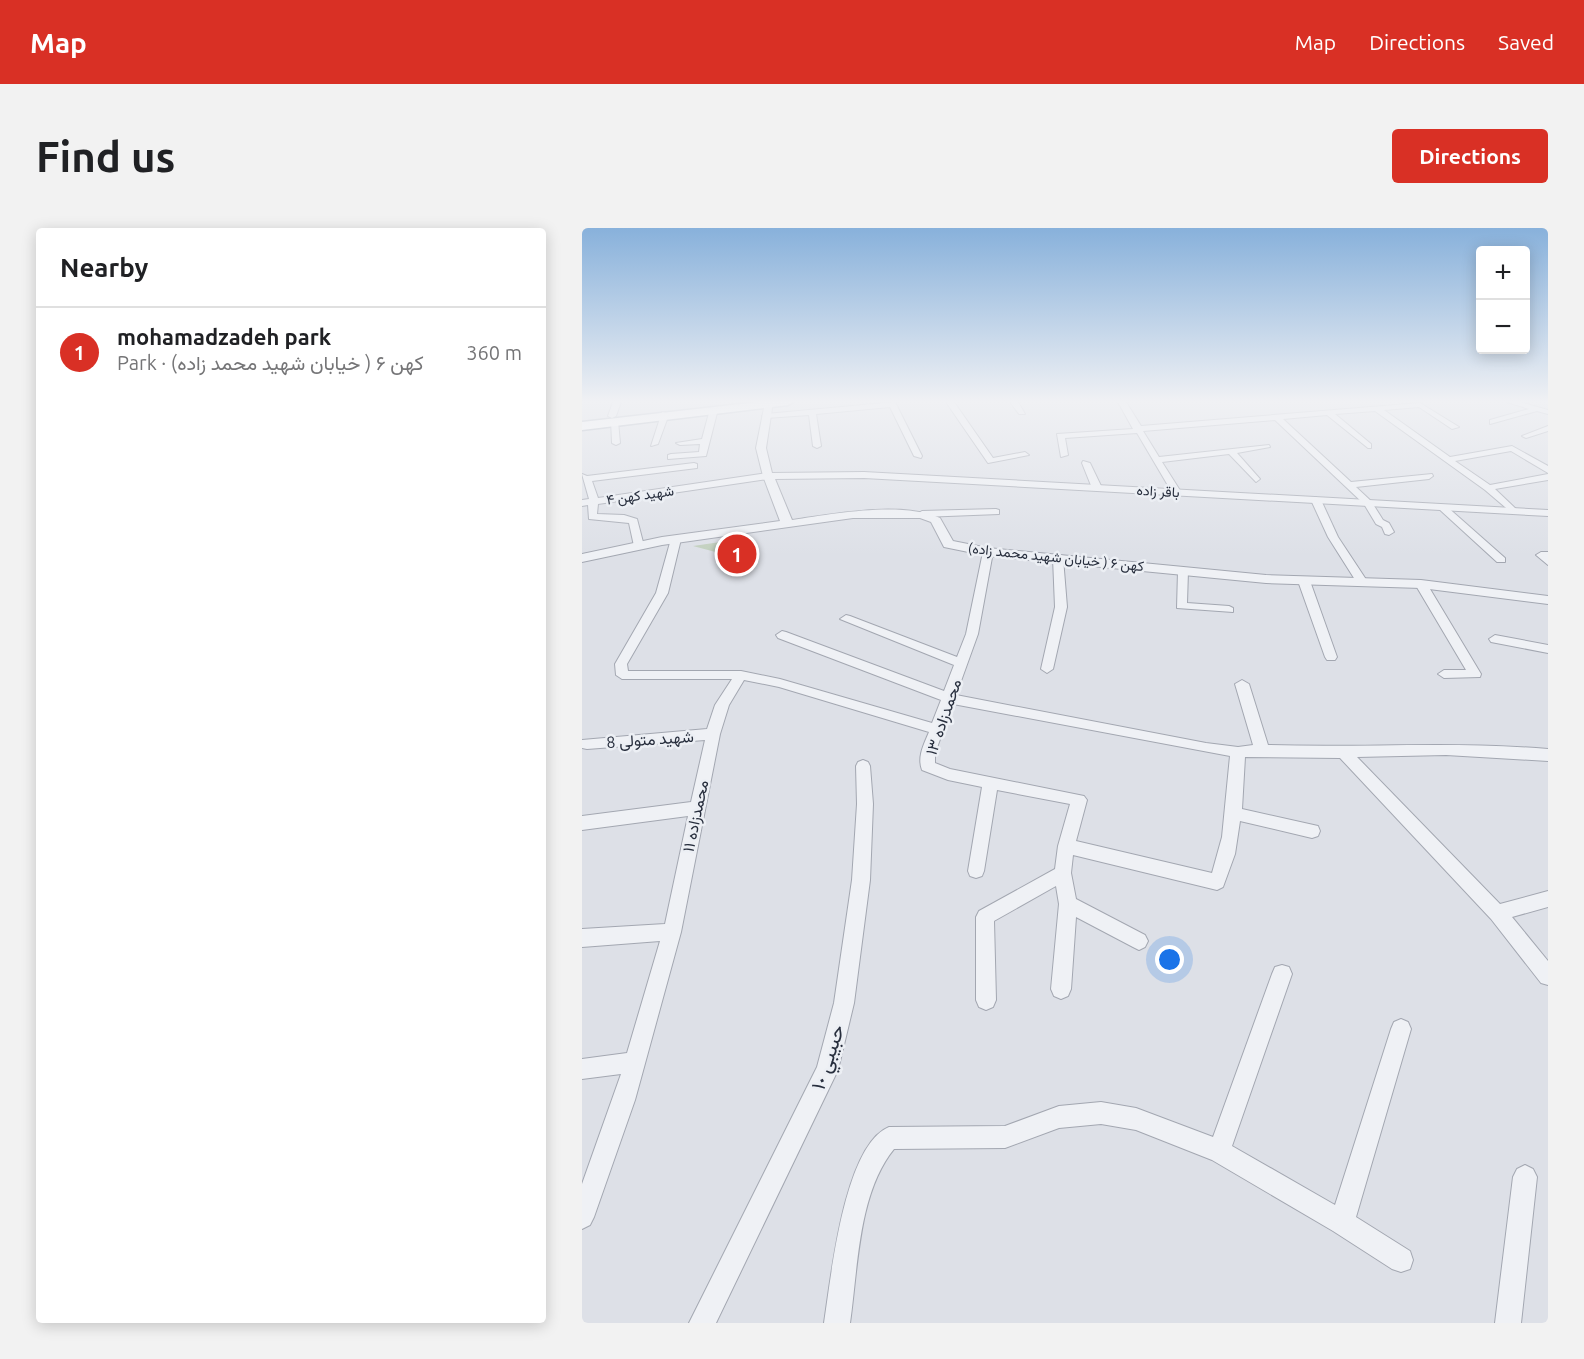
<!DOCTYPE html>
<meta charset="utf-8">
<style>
:root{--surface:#fff;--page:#f2f2f2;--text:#202124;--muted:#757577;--line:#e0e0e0;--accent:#d93025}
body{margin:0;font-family:Ubuntu,Vazirmatn,sans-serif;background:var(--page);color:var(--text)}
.controls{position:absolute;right:18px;top:18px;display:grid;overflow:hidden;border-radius:6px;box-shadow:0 3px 15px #0003}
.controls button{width:54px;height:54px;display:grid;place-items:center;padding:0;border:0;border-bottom:2px solid var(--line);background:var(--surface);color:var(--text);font:30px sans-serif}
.you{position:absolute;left:588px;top:732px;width:21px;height:21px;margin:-15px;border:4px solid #fff;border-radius:50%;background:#1a73e8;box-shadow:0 0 0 9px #1a73e833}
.badge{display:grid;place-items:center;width:39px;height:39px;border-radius:50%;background:var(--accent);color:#fff;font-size:20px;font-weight:700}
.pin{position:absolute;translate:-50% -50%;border:3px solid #fff;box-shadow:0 2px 6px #0006}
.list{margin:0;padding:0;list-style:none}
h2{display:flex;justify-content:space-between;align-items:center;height:78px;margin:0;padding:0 24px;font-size:26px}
h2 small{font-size:20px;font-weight:400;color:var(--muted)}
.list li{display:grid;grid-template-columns:39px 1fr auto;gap:18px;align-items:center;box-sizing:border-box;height:90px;padding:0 24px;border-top:2px solid var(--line)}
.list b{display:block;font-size:22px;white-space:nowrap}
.list p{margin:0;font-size:20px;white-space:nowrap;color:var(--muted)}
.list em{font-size:20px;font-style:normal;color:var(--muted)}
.map{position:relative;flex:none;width:966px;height:1095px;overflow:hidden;border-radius:6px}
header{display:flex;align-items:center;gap:36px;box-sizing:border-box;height:84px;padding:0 30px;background:var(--accent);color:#fff}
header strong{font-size:28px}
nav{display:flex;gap:33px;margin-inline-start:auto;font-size:21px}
.intro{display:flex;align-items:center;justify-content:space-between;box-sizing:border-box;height:144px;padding:0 36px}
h1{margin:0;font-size:42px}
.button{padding:15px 27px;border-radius:6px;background:var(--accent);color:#fff;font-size:21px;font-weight:700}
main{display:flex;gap:36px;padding:0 36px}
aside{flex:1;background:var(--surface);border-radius:6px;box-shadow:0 3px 15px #0003}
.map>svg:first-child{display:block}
.green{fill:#c2d0be}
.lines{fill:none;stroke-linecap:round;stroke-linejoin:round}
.minor-casing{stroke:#a3a7b1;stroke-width:2}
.tertiary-casing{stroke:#a3a7b1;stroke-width:2}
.primary-casing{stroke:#9ca4b2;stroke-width:3}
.minor{fill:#eff1f5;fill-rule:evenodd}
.tertiary{fill:#eff1f5;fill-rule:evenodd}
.primary{fill:#fff;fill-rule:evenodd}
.labels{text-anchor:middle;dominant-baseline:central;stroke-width:5;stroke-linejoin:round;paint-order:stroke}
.far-street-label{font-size:14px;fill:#272e3d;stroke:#eceff4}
.street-label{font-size:16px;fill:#272e3d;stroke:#eceff4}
.near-street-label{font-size:20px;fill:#272e3d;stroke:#eceff4}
</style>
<header>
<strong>Map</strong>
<nav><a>Map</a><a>Directions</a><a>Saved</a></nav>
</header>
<div class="intro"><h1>Find us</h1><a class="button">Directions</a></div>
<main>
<aside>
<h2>Nearby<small></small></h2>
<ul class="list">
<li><span class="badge">1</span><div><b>mohamadzadeh park</b><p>Park · کهن ۶ ( خیابان شهید محمد زاده)</p></div><em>360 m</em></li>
</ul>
</aside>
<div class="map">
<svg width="966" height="1095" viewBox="0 0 966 1095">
<rect width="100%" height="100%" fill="#dde0e7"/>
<!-- green -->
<path class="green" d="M 166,310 L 171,334 L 111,318 Z"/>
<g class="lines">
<defs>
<path id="minor" d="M 31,174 L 39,174 L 34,188 L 30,190 L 26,188 Z
M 313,174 L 340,228 L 339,230 L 332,228 L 308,179 L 234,186 L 239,218 L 235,220 L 231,218 L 227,187 L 184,190 L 180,188 L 184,186 Z
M 364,174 L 372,174 L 411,230 L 443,224 L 447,227 L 406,235 Z
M 428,174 L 436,174 L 443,186 L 437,186 Z
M 536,174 L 544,174 L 559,198 L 838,175 L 877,199 L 870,201 L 837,179 L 802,182 L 868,229 L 930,218 L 966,238 L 966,245 L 929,223 L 873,233 L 908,257 L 966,246 L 966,252 L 913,261 L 933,280 L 935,282 L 930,285 L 903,262 L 793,183 L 753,186 L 789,216 L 789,220 L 786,220 L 745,187 L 701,191 L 769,254 L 850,246 L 851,248 L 847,251 L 774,259 L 789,273 L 801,292 L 807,295 L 812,304 L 807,307 L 803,306 L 800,299 L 794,296 L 782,276 L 693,192 L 561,203 L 577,229 L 687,217 L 688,219 L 655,225 L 678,251 L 674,254 L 647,226 L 580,234 L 599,264 L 591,266 L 555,205 L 483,210 L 486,227 L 479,229 L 475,206 L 551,201 Z
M 925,174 L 938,174 L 966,182 L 966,186 L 955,183 L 908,196 L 908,192 L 947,181 Z
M 132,179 L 136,181 L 124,228 L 86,231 L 86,227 L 89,226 L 117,224 L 118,216 L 98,217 L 94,215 L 120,211 L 128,181 Z
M 80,184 L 87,186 L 76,216 L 69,218 Z
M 29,191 L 36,193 L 38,215 L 34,217 L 30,215 Z
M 966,198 L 966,203 L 944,210 L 940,208 Z
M 501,233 L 508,235 L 520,260 L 518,262 L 510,260 L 500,235 Z
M 112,235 L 115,236 L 115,240 L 10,253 L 16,270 L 186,245 L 190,248 L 186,251 L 16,276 L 15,286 L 42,287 L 55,291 L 62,318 L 57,321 L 52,318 L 47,295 L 7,291 L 6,277 L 0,278 L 0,272 L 7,271 L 0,246 L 5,248 Z
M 734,269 L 739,272 L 756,309 L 787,356 L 785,358 L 777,358 L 746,309 L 729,272 Z
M 857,277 L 863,277 L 923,330 L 923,334 L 915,334 L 857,281 Z
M 414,281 L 417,282 L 417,286 L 340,289 L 335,286 L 340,283 Z
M 94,308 L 99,311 L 86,365 L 45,436 L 46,443 L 159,443 L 198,451 L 350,495 L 359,472 L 196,410 L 194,407 L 200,403 L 204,404 L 362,463 L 372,437 L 258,391 L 264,387 L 268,388 L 375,429 L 384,406 L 401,324 L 406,321 L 411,324 L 396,406 L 374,467 L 624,515 L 656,519 L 671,517 L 653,456 L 660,452 L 667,456 L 686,517 C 779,520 872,513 966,521 L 966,533 L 864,527 L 775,529 L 918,676 L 966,663 L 966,679 L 930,689 L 966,733 L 966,757 L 959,755 L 909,691 L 758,530 L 663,529 L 660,581 L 736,598 L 738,603 L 736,608 L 730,610 L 658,593 L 653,626 L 641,659 L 635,662 L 491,627 L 489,645 L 494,671 L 563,707 L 566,713 L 563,719 L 557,722 L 551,719 L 494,689 L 489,761 L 486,768 L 479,771 L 472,768 L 469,761 L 477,676 L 474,658 L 412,693 L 414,772 L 411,779 L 404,782 L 397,779 L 394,772 L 394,689 L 397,683 L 473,641 L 476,618 L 488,576 L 415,562 L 402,643 L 400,648 L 394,650 L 388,648 L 386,643 L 400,559 L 366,552 L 340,542 C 335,529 342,516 347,504 L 197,459 L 162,452 L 147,477 L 138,506 L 99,704 L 53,872 L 12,989 L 8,997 L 0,1001 L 0,956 L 39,846 L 0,851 L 0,831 L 45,825 L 78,713 L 0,719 L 0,701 L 83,696 L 106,588 L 0,602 L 0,588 L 109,574 L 123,512 L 5,521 L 0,520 L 0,512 L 125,501 L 133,477 L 150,451 L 40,451 L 34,447 L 33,436 L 74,365 L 89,311 ZM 371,476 L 648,528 L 640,609 L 630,645 L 494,613 L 505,572 L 502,568 L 368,541 L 353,535 L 353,525 Z
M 959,324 L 966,324 L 966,337 L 954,327 Z
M 476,327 L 481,330 L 485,379 L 471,441 L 465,445 L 459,441 L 473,379 L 471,330 Z
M 601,340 L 606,343 L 605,375 L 647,378 L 651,380 L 651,384 L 595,380 L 596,343 Z
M 722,350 L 728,353 L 755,429 L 753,432 L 745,432 L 743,429 L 716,353 Z
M 839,353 L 845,356 L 899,446 L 898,449 L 862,450 L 856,446 L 862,442 L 884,442 L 833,356 Z
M 913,407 L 966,417 L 966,425 L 909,414 L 907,411 Z
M 281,532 L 286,534 L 288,538 L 291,576 L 288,652 L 272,775 L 256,842 L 134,1095 L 107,1095 L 235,839 L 252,775 L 270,652 L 275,576 L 274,538 L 276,534 Z
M 700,737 L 707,739 L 710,746 L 650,918 L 753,977 L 809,801 L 812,794 L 819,791 L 826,794 L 829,801 L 774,989 L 828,1023 L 831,1032 L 828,1041 L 819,1044 L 810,1041 L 751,1003 L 630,932 L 554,902 L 519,896 L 477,900 L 423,920 L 312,921 C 276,965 276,1040 268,1095 L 242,1095 C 249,1050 262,917 307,899 L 423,898 L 477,878 L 519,874 L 554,880 L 631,909 L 690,746 L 693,739 Z
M 943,937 L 951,941 L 955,949 L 939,1095 L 913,1095 L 931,949 L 935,941 Z"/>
<path id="tertiary" d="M 191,174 L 184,220 L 190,245 L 282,244 L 966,282 L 966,288 L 282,250 L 193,251 L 210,292 C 251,286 319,273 358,290 L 371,313 L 406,320 L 684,347 L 839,352 L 966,368 L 966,376 L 839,360 L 684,355 L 406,328 L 362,319 L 349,294 L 338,290 L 271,290 L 80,317 L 0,334 L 0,326 L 80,309 L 198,293 L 181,248 L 174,220 L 183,175 Z"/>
<path id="primary" d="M 176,174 L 211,174 L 206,177 L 0,202 L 0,194 Z"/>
</defs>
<!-- minor casing -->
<use href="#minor" class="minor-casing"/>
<!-- tertiary casing -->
<use href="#tertiary" class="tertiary-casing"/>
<!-- primary casing -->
<use href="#primary" class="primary-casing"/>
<!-- minor -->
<use href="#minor" class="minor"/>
<!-- tertiary -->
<use href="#tertiary" class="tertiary"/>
<!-- primary -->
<use href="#primary" class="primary"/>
</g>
<!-- sky -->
<linearGradient id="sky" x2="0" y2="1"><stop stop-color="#88b1db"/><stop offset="0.53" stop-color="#f0f1f4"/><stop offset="1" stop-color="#f0f1f4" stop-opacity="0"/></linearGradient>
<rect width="966" height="327" fill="url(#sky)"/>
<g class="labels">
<!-- far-street labels -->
<g class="far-street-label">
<text transform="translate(576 263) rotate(3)">باقر زاده</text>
<text transform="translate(58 267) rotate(-8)">شهید کهن ۴</text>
<text transform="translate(474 329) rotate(6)">کهن ۶ ( خیابان شهید محمد زاده)</text>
</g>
<!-- street labels -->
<g class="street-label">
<text transform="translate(361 489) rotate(-71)">محمدزاده ۱۳</text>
<text transform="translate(68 511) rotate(-4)">شهید متولی 8</text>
<text transform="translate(113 588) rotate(-78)">محمدزاده ۱۱</text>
</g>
<!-- near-street labels -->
<g class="near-street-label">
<text transform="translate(245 829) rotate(-72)">حبيبي ١٠</text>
</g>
</g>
</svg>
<div class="controls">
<button>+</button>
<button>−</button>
</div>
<div class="you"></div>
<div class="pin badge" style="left:155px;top:326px">1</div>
</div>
</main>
